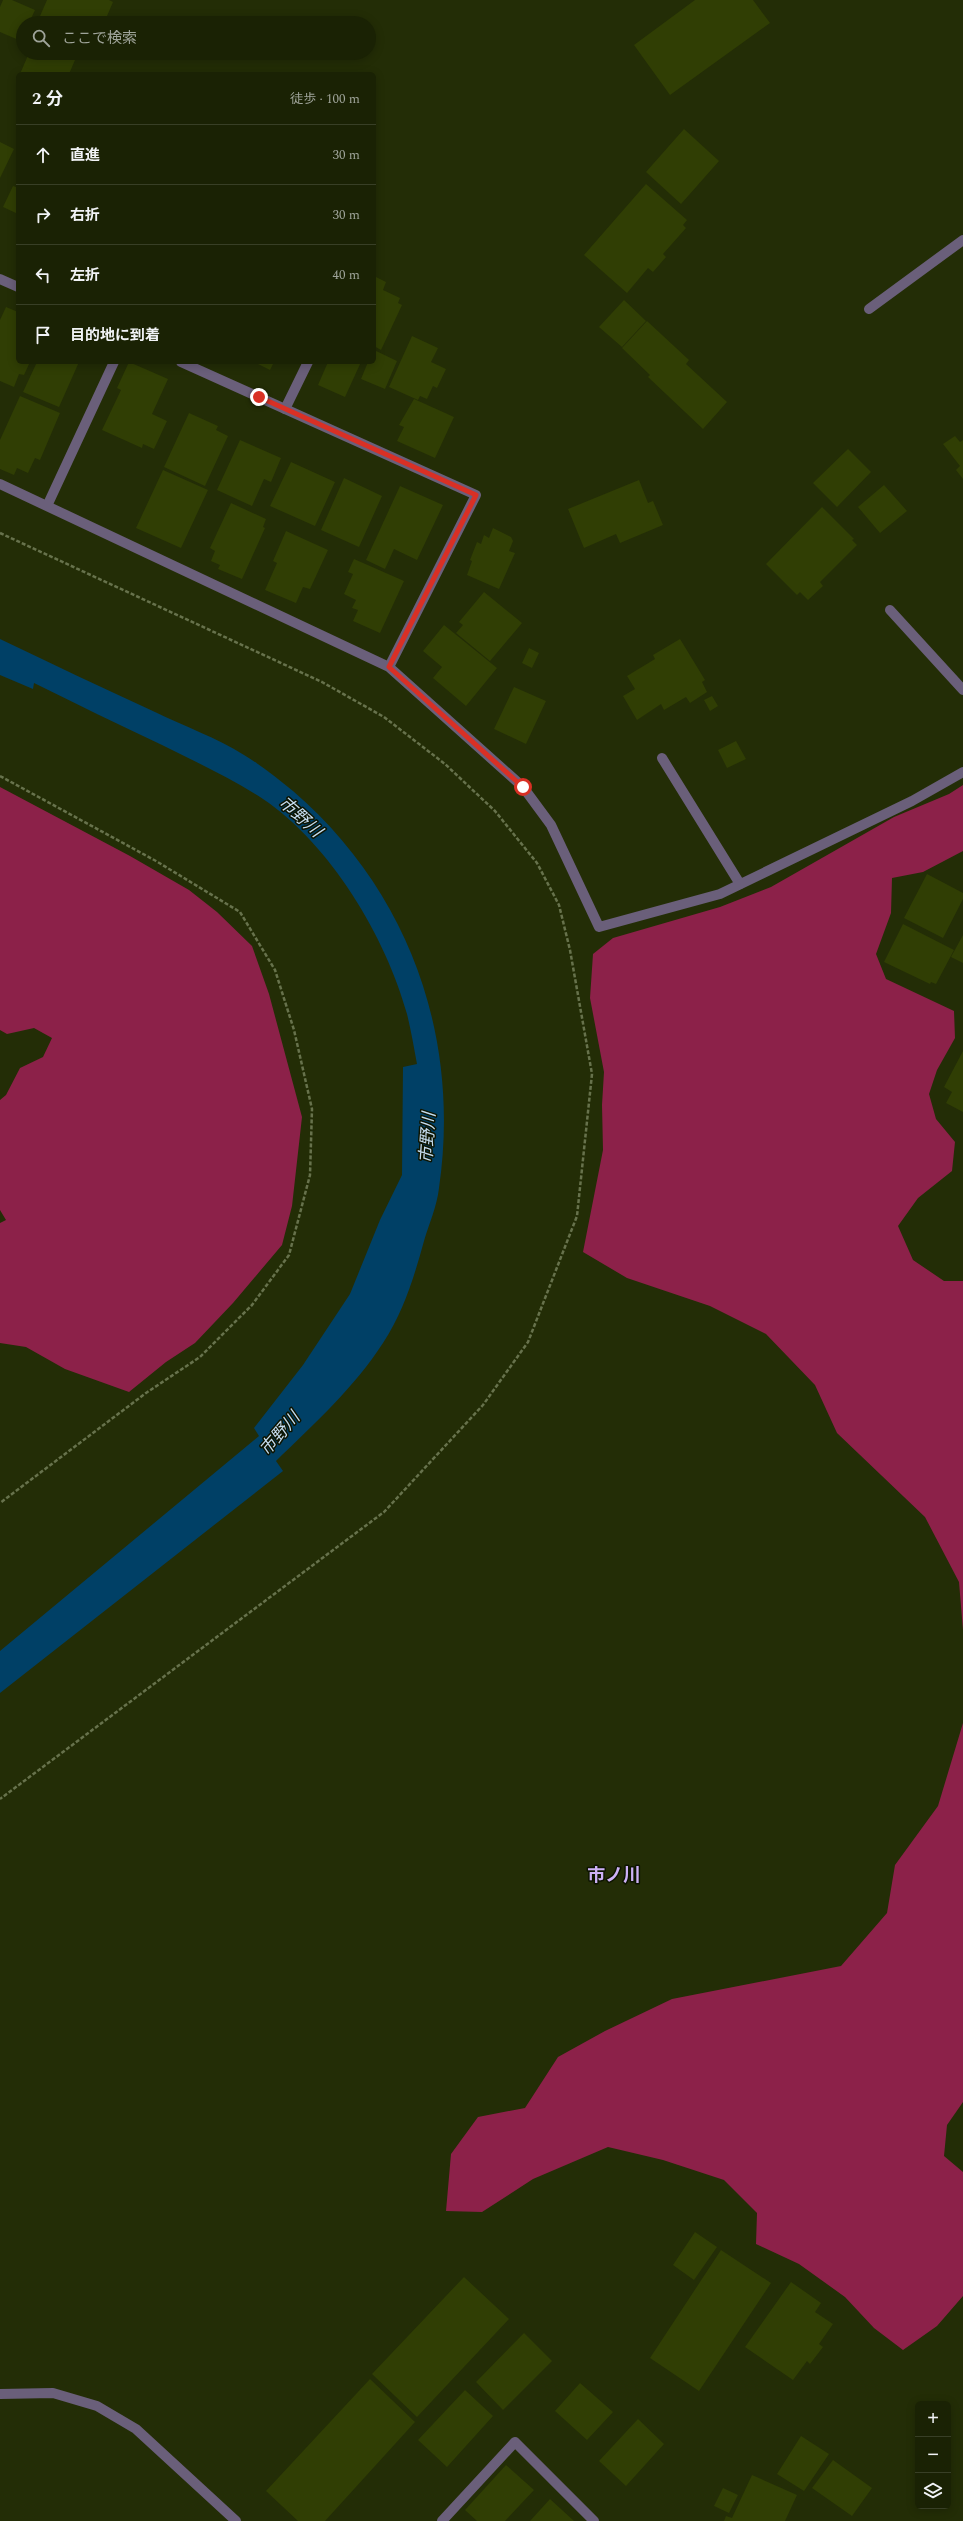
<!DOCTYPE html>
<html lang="ja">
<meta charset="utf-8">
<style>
:root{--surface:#1a2204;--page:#272f13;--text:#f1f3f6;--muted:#9fa49a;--line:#383f26}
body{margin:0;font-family:Spectral,"Noto Sans JP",serif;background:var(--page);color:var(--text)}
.controls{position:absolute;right:12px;bottom:12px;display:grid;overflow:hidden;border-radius:6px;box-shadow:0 2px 10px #0003}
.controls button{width:36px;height:36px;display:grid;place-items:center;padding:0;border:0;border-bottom:1px solid var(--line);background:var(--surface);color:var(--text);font:20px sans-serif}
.stop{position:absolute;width:12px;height:12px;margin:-9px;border:3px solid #d93025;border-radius:50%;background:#fff}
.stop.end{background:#d93025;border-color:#fff;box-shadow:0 1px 4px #0008}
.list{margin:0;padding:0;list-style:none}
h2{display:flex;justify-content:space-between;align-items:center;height:52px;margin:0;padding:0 16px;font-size:17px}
h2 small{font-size:13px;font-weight:400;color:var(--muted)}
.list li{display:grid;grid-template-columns:26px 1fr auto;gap:12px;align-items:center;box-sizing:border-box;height:60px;padding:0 16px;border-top:1px solid var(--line)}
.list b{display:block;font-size:15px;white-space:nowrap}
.list em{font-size:13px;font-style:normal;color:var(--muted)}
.icon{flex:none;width:22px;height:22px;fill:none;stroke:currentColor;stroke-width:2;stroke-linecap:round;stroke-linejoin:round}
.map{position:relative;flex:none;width:963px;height:2521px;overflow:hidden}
.search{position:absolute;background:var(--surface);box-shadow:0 2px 10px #0003;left:16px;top:16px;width:360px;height:44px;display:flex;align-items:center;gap:10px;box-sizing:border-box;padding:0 14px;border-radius:22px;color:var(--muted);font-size:15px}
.panel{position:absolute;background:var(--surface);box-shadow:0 2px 10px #0003;left:16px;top:72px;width:360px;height:292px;border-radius:6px}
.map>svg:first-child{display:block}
.forest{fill:#8c2149}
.water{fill:#004066}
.building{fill:#303e04}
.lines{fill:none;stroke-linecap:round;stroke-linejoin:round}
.path{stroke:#67724c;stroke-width:2.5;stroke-dasharray:4 2;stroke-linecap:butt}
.service{stroke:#6a5f7a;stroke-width:10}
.minor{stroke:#6a5f7a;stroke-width:10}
.tertiary{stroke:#6a5f7a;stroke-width:10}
.route{stroke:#d93025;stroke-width:5}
.labels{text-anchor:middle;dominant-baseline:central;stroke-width:3;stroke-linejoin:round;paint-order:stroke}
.water-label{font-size:17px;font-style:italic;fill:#c5dcee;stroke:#0d1400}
.quarter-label{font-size:18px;font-weight:bold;fill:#cdb1f6;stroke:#0d1400}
</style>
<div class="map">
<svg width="963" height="2521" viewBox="0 0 963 2521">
<rect width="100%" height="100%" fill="#232d06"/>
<!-- forest -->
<path class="forest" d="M 963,785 L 963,851 L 923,872 L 892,878 L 891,913 L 876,954 L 886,979 L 954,1011 L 955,1038 L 937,1070 L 929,1094 L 936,1119 L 955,1142 L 952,1171 L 918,1198 L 898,1226 L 913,1260 L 944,1281 L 963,1281 L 963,1630 L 959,1582 L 925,1517 L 837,1433 L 815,1385 L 766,1334 L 710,1306 L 627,1278 L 583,1252 L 603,1150 L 602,1105 L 604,1072 L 590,998 L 593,954 L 613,938 L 720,907 L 771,887 L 894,817 L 949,794 Z
M 0,787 L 130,856 L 189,890 L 217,912 L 252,946 L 269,994 L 302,1117 L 292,1206 L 282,1245 L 233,1303 L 195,1343 L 166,1362 L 129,1392 L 65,1369 L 26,1347 L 0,1343 L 0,1223 L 6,1220 L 0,1210 L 0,1100 L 6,1095 L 20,1068 L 43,1057 L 52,1038 L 34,1028 L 7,1034 L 0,1030 Z
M 963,1723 L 963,2102 L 947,2125 L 944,2156 L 963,2172 L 963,2296 L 937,2326 L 903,2350 L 874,2328 L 845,2297 L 799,2264 L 756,2244 L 757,2213 L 724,2180 L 663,2160 L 608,2147 L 533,2179 L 482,2212 L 446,2211 L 451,2154 L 478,2117 L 525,2108 L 558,2057 L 605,2031 L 672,1999 L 841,1966 L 887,1913 L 895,1865 L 938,1806 Z"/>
<!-- water -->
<path class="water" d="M 0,639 C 52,664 103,688 155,712 C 184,726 217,738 244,755 C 261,765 278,779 293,791 C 409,891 461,1037 439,1188 C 437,1206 429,1224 424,1241 C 414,1277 404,1311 383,1343 C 354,1388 314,1424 276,1461 L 283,1471 L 0,1693 L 0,1651 L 259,1436 L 254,1428 L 303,1365 L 350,1294 L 380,1220 L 402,1175 L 403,1067 L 417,1064 C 414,1048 411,1030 407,1014 C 386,937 330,844 263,799 C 231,778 196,762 162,745 C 119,725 77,704 34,683 L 33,689 L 0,675 Z"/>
<!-- building -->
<path class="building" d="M 3,0 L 12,0 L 35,10 L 29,23 L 23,23 L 21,41 L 0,32 L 0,7 Z
M 47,0 L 109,0 L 113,2 L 104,23 L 37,23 Z
M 695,0 L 753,0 L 770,23 L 670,95 L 634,45 Z
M 29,53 L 78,53 L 69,74 L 20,74 Z
M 684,129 L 719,161 L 681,204 L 646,172 Z
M 0,142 L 14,149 L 0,178 Z
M 18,184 L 18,214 L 3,207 L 13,186 L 16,187 Z
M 646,184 L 687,220 L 683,225 L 686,228 L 663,254 L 666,257 L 653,272 L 648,268 L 627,293 L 584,255 Z
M 374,276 L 386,282 L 383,290 L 400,298 L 398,303 L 402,305 L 381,350 L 374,346 Z
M 624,300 L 646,321 L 622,347 L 599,327 Z
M 6,307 L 18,312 L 18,362 L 30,362 L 24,375 L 19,374 L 14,387 L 0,381 L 0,320 Z
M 647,321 L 689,360 L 686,364 L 727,402 L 703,429 L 648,377 L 650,375 L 622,348 Z
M 412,336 L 438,348 L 431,362 L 446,369 L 437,388 L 433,386 L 427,399 L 420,396 L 418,400 L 389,387 Z
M 374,350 L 397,361 L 385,389 L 361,379 L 368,362 L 374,362 Z
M 37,362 L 79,362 L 59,407 L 23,392 Z
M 129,362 L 168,379 L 152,414 L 167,421 L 154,449 L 143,444 L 142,448 L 102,430 L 121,390 L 117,388 Z
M 254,362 L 274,362 L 270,370 Z
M 328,362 L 365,362 L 364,364 L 361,362 L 345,397 L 318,385 Z
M 20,396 L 60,413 L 40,460 L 35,458 L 28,473 L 17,468 L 14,475 L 0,469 L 0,440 Z
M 414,399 L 454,417 L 435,458 L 397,441 L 404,427 L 399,425 Z
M 189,413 L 218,426 L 216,430 L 228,436 L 205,486 L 164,467 Z
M 955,436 L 960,442 L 963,440 L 963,479 L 956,470 L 960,466 L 943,444 Z
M 240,440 L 281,458 L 271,482 L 264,479 L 252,506 L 217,490 Z
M 848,449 L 871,472 L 837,507 L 813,483 Z
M 291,462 L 335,482 L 315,526 L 270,506 Z
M 163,470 L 208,490 L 181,548 L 136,528 Z
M 344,478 L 382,496 L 359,547 L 321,530 Z
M 639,480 L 648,503 L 653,501 L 663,525 L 620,543 L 616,534 L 584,548 L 568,509 Z
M 884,485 L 907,511 L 880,533 L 858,507 Z
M 400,486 L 443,505 L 417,560 L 394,549 L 385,569 L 366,560 Z
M 231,503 L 266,519 L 263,527 L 265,528 L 242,579 L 218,569 L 220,565 L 211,561 L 215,551 L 210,548 Z
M 822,507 L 854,539 L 852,540 L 857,545 L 820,582 L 823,586 L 808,600 L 800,592 L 797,595 L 766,564 Z
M 493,528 L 511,537 L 513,541 L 509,551 L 515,553 L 499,589 L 467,575 L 472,561 L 470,560 L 477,542 L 481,544 L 484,535 L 489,538 Z
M 286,531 L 328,550 L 310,589 L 303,587 L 296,603 L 265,590 L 277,563 L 273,561 Z
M 354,559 L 404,581 L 380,633 L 353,621 L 358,610 L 352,608 L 356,600 L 344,594 L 353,574 L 348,572 Z
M 484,592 L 522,623 L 490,661 L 456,633 L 463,625 L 459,622 Z
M 444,625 L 497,668 L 466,706 L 433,678 L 442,667 L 423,651 Z
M 680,639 L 705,680 L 702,682 L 707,692 L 690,703 L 686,697 L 664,710 L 661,704 L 637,720 L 623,696 L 635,689 L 627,676 L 655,659 L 653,655 Z
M 529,648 L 539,653 L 532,668 L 522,663 Z
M 514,687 L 546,701 L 526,744 L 494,729 Z
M 712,696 L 718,706 L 710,711 L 704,700 Z
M 736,741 L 746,759 L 727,768 L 718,750 Z
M 927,874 L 963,893 L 963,899 L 943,938 L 904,918 Z
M 903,924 L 954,950 L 936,984 L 931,982 L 930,984 L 884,962 Z
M 963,935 L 963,963 L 951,957 Z
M 963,1051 L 963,1112 L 946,1103 L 952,1092 L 944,1087 Z
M 695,2232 L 717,2247 L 694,2280 L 673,2265 Z
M 721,2250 L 771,2283 L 699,2391 L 650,2358 Z
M 464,2277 L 509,2319 L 417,2417 L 372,2374 Z
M 791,2282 L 821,2303 L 815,2312 L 833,2324 L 819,2344 L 823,2347 L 810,2364 L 807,2361 L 793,2380 L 745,2347 Z
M 524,2333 L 552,2361 L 503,2410 L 476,2382 Z
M 370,2379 L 415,2422 L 325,2521 L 298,2521 L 266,2491 Z
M 580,2383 L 613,2412 L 587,2440 L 555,2411 Z
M 465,2390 L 493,2416 L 447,2467 L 418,2440 Z
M 638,2419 L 664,2444 L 626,2486 L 599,2461 Z
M 801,2436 L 829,2454 L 804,2491 L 777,2474 Z
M 833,2460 L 872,2488 L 852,2516 L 812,2488 Z
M 506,2465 L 534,2490 L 505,2521 L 477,2521 L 465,2510 Z
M 752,2475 L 797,2495 L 785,2521 L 724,2521 L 726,2516 L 732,2518 Z
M 723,2488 L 738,2495 L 729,2513 L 714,2506 Z
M 550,2499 L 574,2521 L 530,2521 Z"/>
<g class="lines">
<!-- path -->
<path class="path" d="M 0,533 L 322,682 L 384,717 L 445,764 L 495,811 L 537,863 L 559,905 L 570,950 L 592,1074 L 577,1216 L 528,1342 L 483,1405 L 384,1512 L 0,1799
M 0,776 L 156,861 L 240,912 L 275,970 L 294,1030 L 312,1109 L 310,1175 L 289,1255 L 252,1305 L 200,1357 L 146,1393 L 0,1503"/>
<!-- service -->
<path class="service" d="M 869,309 L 963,240
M 285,409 L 308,362
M 890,610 L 963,690
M 662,758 L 740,884"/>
<!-- minor -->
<path class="minor" d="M 0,279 L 18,287
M 181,362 L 476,495 L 389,667
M 0,484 L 389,667 L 523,787 L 551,825 L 599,927 L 720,894 L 912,801 L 963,772
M 47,506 L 114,362
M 442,2521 L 515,2442 L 594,2521"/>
<!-- tertiary -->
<path class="tertiary" d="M 0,2394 L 53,2393 L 97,2406 L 136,2429 L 236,2521"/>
</g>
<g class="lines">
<!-- route -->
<path class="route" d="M 259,397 L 476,495 L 389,667 L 523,787"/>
</g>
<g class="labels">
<!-- water labels -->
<g class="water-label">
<text transform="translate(300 817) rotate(42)">市野川</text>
<text transform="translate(428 1138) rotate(-86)">市野川</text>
<text transform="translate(280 1434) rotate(-49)">市野川</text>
</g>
<!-- quarter labels -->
<g class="quarter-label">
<text x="614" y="1875">市ノ川</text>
</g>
</g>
</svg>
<div class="controls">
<button>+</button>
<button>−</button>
<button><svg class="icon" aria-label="layers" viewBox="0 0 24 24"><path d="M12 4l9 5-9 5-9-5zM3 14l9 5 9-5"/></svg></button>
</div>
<div class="stop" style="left:523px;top:787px"></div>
<div class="stop end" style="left:259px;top:397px"></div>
<div class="search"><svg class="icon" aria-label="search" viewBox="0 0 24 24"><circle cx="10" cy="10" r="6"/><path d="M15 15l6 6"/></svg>ここで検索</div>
<section class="panel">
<h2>2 分<small>徒歩 · 100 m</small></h2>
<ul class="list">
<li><svg class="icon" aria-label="ahead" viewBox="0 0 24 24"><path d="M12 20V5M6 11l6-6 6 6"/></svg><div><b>直進</b></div><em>30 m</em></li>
<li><svg class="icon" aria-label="right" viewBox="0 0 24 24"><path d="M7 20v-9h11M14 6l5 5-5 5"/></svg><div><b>右折</b></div><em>30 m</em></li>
<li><svg class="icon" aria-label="left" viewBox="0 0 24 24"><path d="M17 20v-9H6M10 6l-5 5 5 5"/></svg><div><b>左折</b></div><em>40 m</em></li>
<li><svg class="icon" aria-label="arrive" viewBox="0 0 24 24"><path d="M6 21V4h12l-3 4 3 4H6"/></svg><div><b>目的地に到着</b></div></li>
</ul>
</section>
</div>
